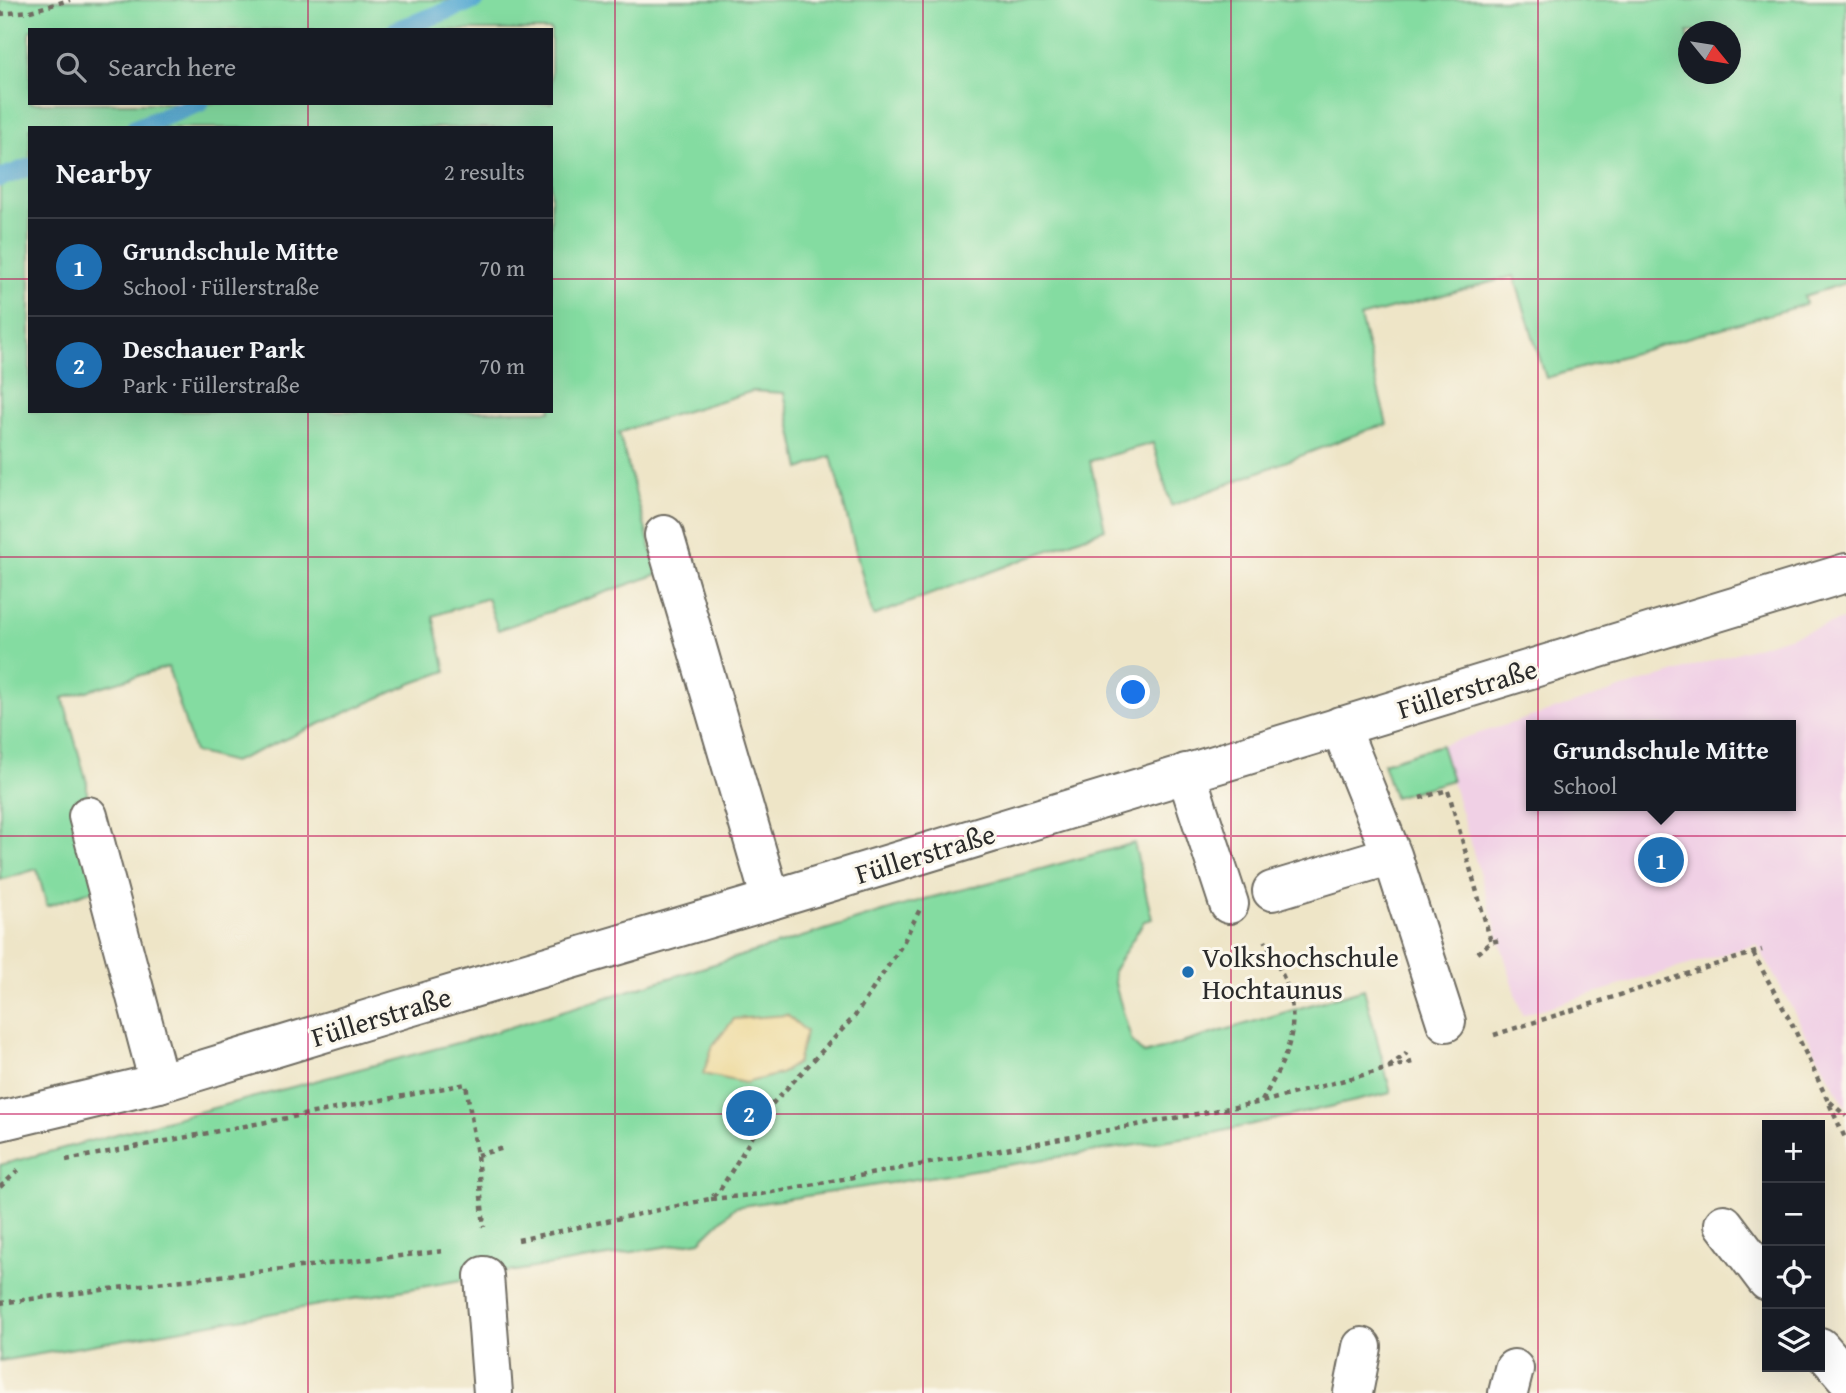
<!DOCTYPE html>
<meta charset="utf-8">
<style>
:root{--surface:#171b24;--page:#20242c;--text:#f1f3f6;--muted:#9ea1a6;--line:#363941;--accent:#1f6fb2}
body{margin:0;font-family:"Gentium Book Plus",serif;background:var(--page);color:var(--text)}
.controls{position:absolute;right:21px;bottom:21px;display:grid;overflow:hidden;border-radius:0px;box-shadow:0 7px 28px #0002}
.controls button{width:63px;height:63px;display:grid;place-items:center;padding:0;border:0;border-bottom:2px solid var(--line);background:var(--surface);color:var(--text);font:35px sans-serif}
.compass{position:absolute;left:1678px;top:21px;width:63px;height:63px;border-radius:50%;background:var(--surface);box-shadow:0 7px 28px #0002;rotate:120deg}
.you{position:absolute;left:1134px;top:693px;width:24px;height:24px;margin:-18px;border:5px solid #fff;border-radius:50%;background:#1a73e8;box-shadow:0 0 0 10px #1a73e833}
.badge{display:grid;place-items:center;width:46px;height:46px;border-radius:50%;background:var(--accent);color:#fff;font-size:23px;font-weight:700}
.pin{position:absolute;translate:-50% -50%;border:4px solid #fff;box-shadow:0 2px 7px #0006}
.popup{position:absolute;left:1526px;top:720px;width:270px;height:91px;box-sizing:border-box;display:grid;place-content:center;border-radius:0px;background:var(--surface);filter:drop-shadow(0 2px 5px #0005);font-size:23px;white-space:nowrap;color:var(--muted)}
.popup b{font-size:26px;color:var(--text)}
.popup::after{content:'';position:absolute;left:50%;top:100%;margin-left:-14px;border:14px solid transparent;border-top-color:var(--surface)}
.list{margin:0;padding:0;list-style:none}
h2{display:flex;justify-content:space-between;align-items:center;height:91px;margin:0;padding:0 28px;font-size:30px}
h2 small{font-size:23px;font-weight:400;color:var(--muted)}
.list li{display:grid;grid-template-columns:46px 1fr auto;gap:21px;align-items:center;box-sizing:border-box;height:98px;padding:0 28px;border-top:2px solid var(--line)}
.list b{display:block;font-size:26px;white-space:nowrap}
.list p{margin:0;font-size:23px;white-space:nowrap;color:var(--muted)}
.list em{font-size:23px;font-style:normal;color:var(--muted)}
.icon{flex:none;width:38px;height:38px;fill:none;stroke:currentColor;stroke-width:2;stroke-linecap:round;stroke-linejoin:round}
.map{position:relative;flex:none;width:1846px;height:1393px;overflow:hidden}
.search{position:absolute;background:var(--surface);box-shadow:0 7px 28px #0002;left:28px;top:28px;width:525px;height:77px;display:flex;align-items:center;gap:18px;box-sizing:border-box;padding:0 24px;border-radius:0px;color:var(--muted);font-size:26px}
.panel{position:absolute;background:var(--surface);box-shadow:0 7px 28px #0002;left:28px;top:126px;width:525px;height:287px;border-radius:0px}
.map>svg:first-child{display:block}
.built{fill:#f0d0e5;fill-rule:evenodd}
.green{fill:#84dca1;stroke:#588466;stroke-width:2;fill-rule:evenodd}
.sand{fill:#eeda9e;stroke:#8c8264;stroke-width:2}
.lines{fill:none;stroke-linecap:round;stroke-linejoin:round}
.stream{stroke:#55a9d1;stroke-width:18}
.minor-casing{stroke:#6f6c62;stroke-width:42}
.major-casing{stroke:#6f6c62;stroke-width:42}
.path{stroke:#6f6c62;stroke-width:4.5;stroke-dasharray:5 5;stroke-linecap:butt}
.minor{stroke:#fff;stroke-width:38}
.major{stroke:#fff;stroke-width:38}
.grid{fill:none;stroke:#c2185b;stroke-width:2;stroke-opacity:0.55}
.poi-dot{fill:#1f6fb2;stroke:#fbf7ec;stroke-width:2.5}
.labels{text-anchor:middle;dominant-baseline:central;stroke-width:6;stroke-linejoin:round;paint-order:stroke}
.street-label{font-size:28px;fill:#2b2b2b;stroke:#fbf7ec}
.poi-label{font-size:28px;fill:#2b2b2b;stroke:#fbf7ec;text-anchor:start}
</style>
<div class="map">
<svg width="1846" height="1393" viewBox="0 0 1846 1393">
<rect width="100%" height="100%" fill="#fbf7ec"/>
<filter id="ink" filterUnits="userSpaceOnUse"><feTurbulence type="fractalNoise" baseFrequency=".0143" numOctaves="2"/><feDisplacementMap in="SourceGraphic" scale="14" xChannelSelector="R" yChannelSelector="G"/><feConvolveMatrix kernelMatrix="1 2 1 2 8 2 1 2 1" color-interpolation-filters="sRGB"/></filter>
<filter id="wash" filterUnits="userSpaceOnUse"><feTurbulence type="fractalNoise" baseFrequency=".00686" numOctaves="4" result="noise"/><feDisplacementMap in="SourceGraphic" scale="28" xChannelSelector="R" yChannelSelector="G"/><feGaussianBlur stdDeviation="1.57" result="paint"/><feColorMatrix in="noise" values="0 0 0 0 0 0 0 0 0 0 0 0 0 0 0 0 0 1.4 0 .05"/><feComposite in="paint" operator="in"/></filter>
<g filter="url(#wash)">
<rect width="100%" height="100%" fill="#eee5c7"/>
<!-- built -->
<path class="built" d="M 1846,619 L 1846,1108 L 1757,944 L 1522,1015 L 1441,745 ZM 1532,725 L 1790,725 L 1790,806 L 1532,806 Z"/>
<!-- green -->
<path class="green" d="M 0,0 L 1846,0 L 1846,283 L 1804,296 L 1806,304 L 1546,378 L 1514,276 L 1360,317 L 1387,425 L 1370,429 L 1171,506 L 1153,443 L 1090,461 L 1105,529 L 873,616 L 831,456 L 800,469 L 784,393 L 753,391 L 637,426 L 619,433 L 658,574 L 498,630 L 487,598 L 433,616 L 446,671 L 413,683 L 233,762 L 194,752 L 168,667 L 63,698 L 87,783 L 87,805 L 97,889 L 47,906 L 37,869 L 0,880 ZM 30,30 L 551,30 L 551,103 L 30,103 ZM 1688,32 L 1730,32 L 1730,74 L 1688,74 ZM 30,128 L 551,128 L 551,411 L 30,411 Z
M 1441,745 L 1452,780 L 1394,797 L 1383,763 Z
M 1134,843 L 1152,919 L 1144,921 L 1113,971 L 1116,988 L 1132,1042 L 1144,1054 L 1364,989 L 1391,1093 L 1214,1133 L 735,1207 L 700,1241 L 484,1276 L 0,1361 L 0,1165 L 472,1039 L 925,899 L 1027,873 Z"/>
<!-- sand -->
<path class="sand" d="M 787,1015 L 806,1031 L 797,1063 L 780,1074 L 745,1083 L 703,1074 L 713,1045 L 734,1019 Z"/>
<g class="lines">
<!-- stream -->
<path class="stream" d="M 396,30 L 476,0
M 135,128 L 200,103
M 0,178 L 30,167"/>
</g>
</g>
<g filter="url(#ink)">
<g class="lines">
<defs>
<path id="minor" d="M 664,535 L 771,900
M 1340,726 L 1392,855 L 1446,1022
M 1186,773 L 1229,904
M 88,816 L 159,1083
M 1272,891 L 1392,855
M 1724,1224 L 1767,1281
M 484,1276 L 493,1393
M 1820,1347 L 1846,1377
M 1353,1393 L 1362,1347
M 1508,1393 L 1514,1369"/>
<path id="major" d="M 0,1121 L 159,1083 L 402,1009 L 771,900 L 1846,573"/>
</defs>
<!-- minor casing -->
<use href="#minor" class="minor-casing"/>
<!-- major casing -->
<use href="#major" class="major-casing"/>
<!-- path -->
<path class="path" d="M 0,14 L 30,11 L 70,0
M 1420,798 L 1448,790 L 1491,942
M 1477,953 L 1491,942 L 1500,940
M 1753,953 L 1793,1026 L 1846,1140
M 1494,1035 L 1762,950
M 1389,1067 L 1407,1053
M 1262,1101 C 1283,1062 1301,1035 1288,989 C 1283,973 1272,956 1265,941
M 1830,1102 L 1846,1116
M 477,1155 L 504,1148
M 66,1160 L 466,1084 L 477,1155 L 484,1227
M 0,1187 L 20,1169
M 711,1199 L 761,1194 L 1262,1102 L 1416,1061
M 518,1240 L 710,1199 L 720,1190 L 773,1103 L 855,1016 L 902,945 L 921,907
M 0,1303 L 157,1283 L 444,1251"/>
<!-- minor -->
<use href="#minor" class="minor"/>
<!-- major -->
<use href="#major" class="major"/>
</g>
</g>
<!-- grid -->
<path class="grid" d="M 308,0 L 308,30M 615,0 L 615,1393M 923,0 L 923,1393M 1231,0 L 1231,1393M 1538,0 L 1538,1393M 308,103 L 308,128M 0,279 L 30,279M 551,279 L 1846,279M 308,411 L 308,1393M 0,557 L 1846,557M 0,836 L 1846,836M 0,1114 L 1846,1114"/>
<!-- markers -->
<circle class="poi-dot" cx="1188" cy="972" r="7"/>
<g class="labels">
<!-- street labels -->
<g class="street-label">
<text transform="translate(1467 688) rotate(-17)">Füllerstraße</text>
<text transform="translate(925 853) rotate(-17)">Füllerstraße</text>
<text transform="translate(381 1016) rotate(-17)">Füllerstraße</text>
</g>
<!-- poi labels -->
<g class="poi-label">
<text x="1202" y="956">Volkshochschule<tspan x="1202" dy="32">Hochtaunus</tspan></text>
</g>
</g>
</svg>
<div class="controls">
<button>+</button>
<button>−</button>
<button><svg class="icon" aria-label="locate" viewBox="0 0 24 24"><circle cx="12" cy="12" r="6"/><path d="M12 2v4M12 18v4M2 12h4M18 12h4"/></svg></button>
<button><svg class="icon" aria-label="layers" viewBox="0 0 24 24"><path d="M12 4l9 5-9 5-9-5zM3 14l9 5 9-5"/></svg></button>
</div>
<svg class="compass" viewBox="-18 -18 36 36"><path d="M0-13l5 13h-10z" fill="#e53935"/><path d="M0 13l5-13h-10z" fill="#9ea1a6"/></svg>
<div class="you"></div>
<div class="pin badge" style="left:1661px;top:860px">1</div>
<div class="popup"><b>Grundschule Mitte</b>School</div>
<div class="pin badge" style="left:749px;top:1113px">2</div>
<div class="search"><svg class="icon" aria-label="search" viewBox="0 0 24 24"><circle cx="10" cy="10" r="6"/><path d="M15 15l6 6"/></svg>Search here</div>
<section class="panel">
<h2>Nearby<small>2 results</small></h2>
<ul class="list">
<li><span class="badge">1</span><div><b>Grundschule Mitte</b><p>School · Füllerstraße</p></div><em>70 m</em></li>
<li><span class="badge">2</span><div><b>Deschauer Park</b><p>Park · Füllerstraße</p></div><em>70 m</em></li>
</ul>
</section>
</div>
